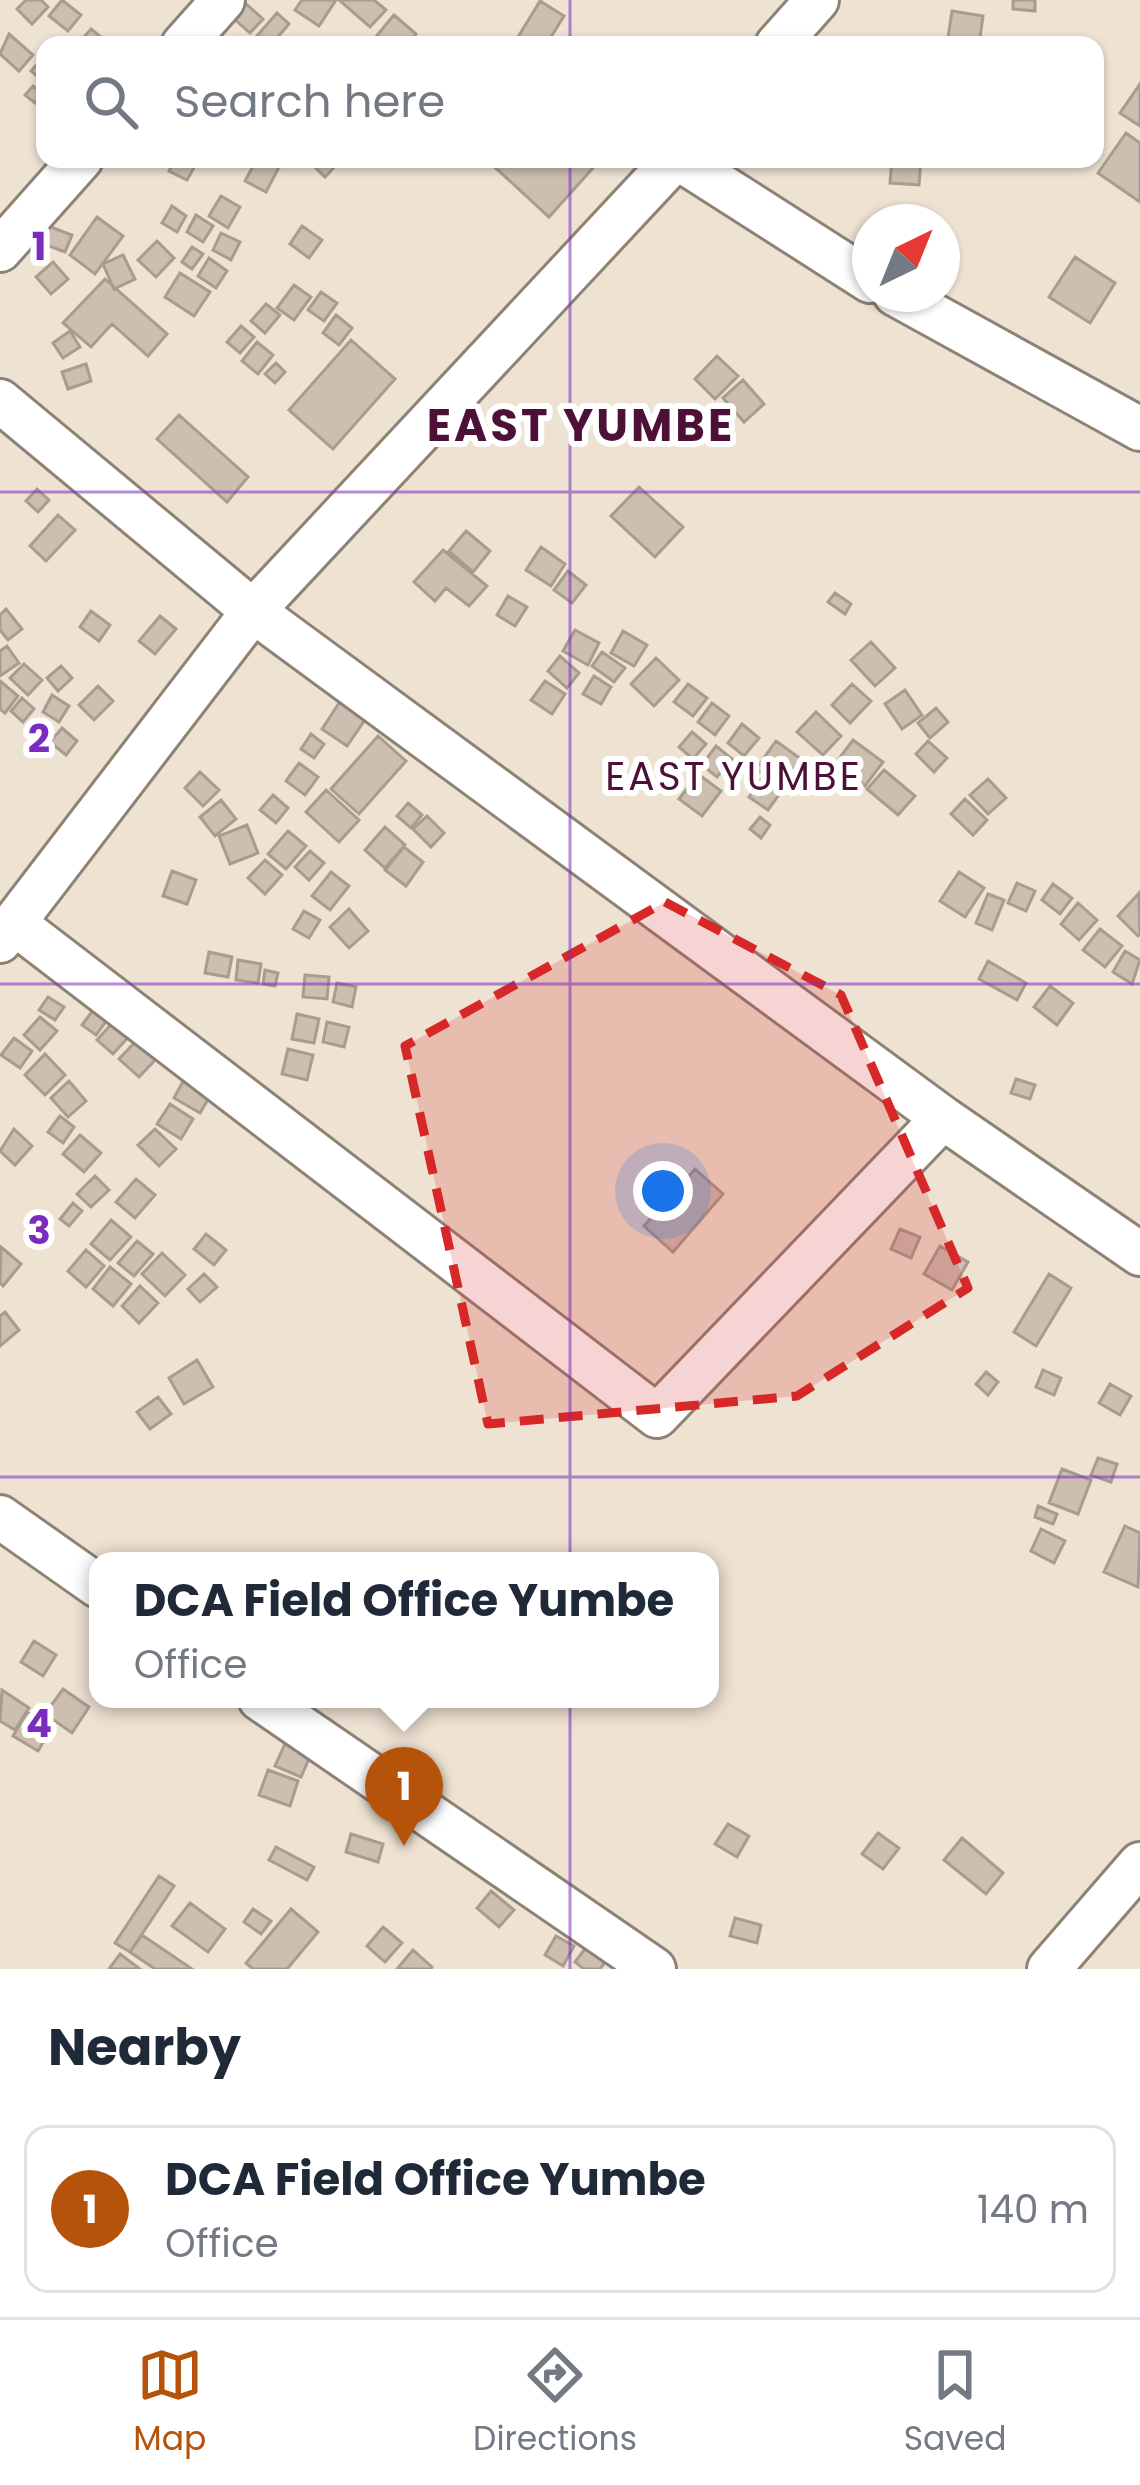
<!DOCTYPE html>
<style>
:root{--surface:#fff;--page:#f6f6f7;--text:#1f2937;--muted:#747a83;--line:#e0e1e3;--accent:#b45309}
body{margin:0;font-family:Poppins,sans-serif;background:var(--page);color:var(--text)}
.compass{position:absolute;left:852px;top:204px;width:108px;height:108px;border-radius:50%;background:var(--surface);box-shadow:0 3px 9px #0004;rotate:43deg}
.you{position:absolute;left:663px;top:1191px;width:42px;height:42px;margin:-30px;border:9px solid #fff;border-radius:50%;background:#1a73e8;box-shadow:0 0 0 18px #1a73e833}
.badge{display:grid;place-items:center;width:78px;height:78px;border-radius:50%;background:var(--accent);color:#fff;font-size:39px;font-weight:700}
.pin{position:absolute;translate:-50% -99px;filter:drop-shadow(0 3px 6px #0008)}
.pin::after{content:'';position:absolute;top:63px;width:42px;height:36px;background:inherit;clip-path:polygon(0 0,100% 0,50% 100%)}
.popup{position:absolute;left:89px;top:1552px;width:630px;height:156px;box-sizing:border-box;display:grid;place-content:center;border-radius:24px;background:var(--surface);filter:drop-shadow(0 3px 9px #0005);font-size:39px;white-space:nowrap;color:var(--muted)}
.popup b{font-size:45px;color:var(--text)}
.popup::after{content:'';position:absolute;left:50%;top:100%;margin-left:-24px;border:24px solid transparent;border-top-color:var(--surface)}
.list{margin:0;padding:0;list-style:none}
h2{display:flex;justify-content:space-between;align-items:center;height:156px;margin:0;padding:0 48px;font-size:51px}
h2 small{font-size:39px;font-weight:400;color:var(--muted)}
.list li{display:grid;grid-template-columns:78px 1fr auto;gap:36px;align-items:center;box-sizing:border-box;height:168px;margin:0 24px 24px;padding:0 24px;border:3px solid var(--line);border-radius:24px}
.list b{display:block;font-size:45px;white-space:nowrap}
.list p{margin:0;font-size:39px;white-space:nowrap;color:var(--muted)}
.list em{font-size:39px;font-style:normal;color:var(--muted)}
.icon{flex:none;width:66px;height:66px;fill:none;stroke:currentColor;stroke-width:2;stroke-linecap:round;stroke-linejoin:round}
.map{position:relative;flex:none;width:1140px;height:1969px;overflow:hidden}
.search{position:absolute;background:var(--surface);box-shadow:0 3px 9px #0004;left:36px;right:36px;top:36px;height:132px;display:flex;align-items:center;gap:30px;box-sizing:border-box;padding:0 42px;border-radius:24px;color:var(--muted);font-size:45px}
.sheet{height:348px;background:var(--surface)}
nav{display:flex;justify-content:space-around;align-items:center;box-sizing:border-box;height:168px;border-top:3px solid var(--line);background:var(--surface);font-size:33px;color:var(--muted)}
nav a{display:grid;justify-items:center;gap:6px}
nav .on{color:var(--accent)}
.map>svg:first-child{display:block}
.building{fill:#ccbfb1;stroke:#a89c8f;stroke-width:3}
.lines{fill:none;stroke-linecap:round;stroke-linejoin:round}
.minor-casing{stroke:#8e8275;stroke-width:48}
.minor{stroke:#fff;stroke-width:42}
.marked{fill:#d62828;fill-opacity:0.2;stroke:#d62828;stroke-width:9;stroke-dasharray:24 15;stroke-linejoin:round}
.grid{fill:none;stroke:#7b2cbf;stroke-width:3;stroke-opacity:0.55}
.labels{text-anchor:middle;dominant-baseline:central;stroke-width:12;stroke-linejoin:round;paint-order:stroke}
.quarter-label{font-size:39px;letter-spacing:3px;fill:#4d1036;stroke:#fff}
.district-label{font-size:45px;font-weight:bold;letter-spacing:3px;fill:#4d1036;stroke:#fff}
.grid-label{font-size:39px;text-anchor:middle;font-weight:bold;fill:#7b2cbf;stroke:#fff;stroke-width:12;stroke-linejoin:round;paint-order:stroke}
</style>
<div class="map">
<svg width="1140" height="1969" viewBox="0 0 1140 1969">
<rect width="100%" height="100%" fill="#eee2d3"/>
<!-- building -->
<path class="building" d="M 26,0 L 41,0 L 48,7 L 32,24 L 17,9 Z
M 62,0 L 81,15 L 68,31 L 49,16 Z
M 302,0 L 336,0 L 319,26 L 295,10 Z
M 339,0 L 374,0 L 386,10 L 370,27 Z
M 1013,0 L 1035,0 L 1035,11 L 1013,9 Z
M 540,1 L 564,16 L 546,45 L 532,45 L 518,37 Z
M 245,3 L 263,19 L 250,33 L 232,17 Z
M 952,11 L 983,16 L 979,45 L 947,44 Z
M 277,13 L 289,24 L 271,45 L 249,45 Z
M 394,15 L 416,34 L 407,45 L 369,45 Z
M 91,29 L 106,41 L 103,45 L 77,45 Z
M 9,34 L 33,55 L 19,71 L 0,54 Z
M 45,56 L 45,83 L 31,71 Z
M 1140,84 L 1140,126 L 1120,113 Z
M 33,86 L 43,94 L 35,103 L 25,95 Z
M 1126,133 L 1140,143 L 1140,202 L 1098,173 Z
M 176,159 L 196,164 L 187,180 L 169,171 Z
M 257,159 L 279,167 L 266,192 L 245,181 Z
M 314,159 L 334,159 L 338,163 L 325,177 L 311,163 Z
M 486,159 L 601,159 L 549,217 Z
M 892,159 L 921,159 L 919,185 L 890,183 Z
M 221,196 L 240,207 L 228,228 L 209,216 Z
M 172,206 L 186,216 L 177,232 L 162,223 Z
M 196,215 L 213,226 L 203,242 L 187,232 Z
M 97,217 L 123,236 L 95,274 L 70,255 Z
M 48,226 L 72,235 L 65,252 L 41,243 Z
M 302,226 L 322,240 L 309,258 L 290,244 Z
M 221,233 L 240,242 L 231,260 L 213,250 Z
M 157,241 L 174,258 L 156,277 L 138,260 Z
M 192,247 L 203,254 L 192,269 L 182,262 Z
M 123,255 L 135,279 L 114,289 L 103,264 Z
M 1075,257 L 1115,283 L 1090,323 L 1049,297 Z
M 209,258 L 227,271 L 216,288 L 198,276 Z
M 53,262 L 68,279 L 51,294 L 36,277 Z
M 180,273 L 210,292 L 194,316 L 165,297 Z
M 105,279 L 167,334 L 148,356 L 112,324 L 91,347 L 63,323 Z
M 294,285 L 311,297 L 294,320 L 277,308 Z
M 321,292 L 337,303 L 324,321 L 308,310 Z
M 266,304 L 280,315 L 265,333 L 251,321 Z
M 336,315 L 352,328 L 339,345 L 323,333 Z
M 241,326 L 254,337 L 240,353 L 227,342 Z
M 70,331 L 80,347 L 63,358 L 53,343 Z
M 351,340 L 395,379 L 333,449 L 289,410 Z
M 257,342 L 273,355 L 258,374 L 242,361 Z
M 717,356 L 738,376 L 715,399 L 695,379 Z
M 276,363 L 285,372 L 275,383 L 265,374 Z
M 86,364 L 91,381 L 68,389 L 62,372 Z
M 743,380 L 764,404 L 744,422 L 723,398 Z
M 179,415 L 248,477 L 227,502 L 157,439 Z
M 639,487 L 683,527 L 655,557 L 611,516 Z
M 37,489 L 49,500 L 38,512 L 26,501 Z
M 58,515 L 75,530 L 46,561 L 30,546 Z
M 466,531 L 490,551 L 473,572 L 449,551 Z
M 541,547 L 565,564 L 551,586 L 526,570 Z
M 443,550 L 487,586 L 469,606 L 446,588 L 435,601 L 414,582 Z
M 568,571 L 586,585 L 572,603 L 554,590 Z
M 835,593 L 851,604 L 845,614 L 828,602 Z
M 508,596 L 527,607 L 515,626 L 497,615 Z
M 6,609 L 22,629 L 8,640 L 0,630 L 0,615 Z
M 91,611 L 110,625 L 99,641 L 80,627 Z
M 160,616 L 176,629 L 155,654 L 139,641 Z
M 575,630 L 599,643 L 588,665 L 563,651 Z
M 623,631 L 647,645 L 634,666 L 611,653 Z
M 871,642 L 895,668 L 875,686 L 851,660 Z
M 7,646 L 19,663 L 0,676 L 0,651 Z
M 602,652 L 625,668 L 614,682 L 592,666 Z
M 560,656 L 579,673 L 567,688 L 548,671 Z
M 656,658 L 679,680 L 654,706 L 631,684 Z
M 24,664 L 42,680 L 28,695 L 10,678 Z
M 61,666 L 72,678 L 58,691 L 47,678 Z
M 594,676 L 611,687 L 601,704 L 583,694 Z
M 0,681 L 18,696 L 5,713 L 0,709 Z
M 545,681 L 565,694 L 552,714 L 531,700 Z
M 688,684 L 707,698 L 693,716 L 674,702 Z
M 852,684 L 871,701 L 850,723 L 832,705 Z
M 98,686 L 113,701 L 94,720 L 79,705 Z
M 905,690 L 922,715 L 902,729 L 885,704 Z
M 52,695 L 69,706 L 59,722 L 43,712 Z
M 22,698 L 34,709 L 23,722 L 11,711 Z
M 341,700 L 367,717 L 347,746 L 322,729 Z
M 712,703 L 729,716 L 715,735 L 698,722 Z
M 936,708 L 948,722 L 930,738 L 918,723 Z
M 816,712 L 841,736 L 823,755 L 797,732 Z
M 742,724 L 759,738 L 744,756 L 728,743 Z
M 62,728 L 77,741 L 66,755 L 50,742 Z
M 692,732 L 706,744 L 693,759 L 679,747 Z
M 311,734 L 324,744 L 314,758 L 301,749 Z
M 378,736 L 406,761 L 359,814 L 331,789 Z
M 853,740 L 883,762 L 865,786 L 835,764 Z
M 776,741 L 801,759 L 782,786 L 756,769 Z
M 928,741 L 947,758 L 934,772 L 916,754 Z
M 716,746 L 732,759 L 717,777 L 702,765 Z
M 299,763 L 318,777 L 305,795 L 286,781 Z
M 884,770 L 915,796 L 898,815 L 867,789 Z
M 200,772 L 219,790 L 203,806 L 185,788 Z
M 698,774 L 721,791 L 702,816 L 679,799 Z
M 761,779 L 781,792 L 768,810 L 749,797 Z
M 988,779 L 1006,798 L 988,814 L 970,795 Z
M 326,790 L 359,820 L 339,842 L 306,812 Z
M 273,795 L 288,808 L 276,823 L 260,810 Z
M 965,799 L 987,820 L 973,835 L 951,814 Z
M 221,800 L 236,819 L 215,836 L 200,817 Z
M 408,803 L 422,815 L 411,828 L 397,816 Z
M 427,816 L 444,833 L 431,847 L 413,829 Z
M 760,817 L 770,825 L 761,838 L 750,829 Z
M 247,825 L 258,853 L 230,864 L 219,836 Z
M 385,827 L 405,845 L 385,868 L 365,850 Z
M 288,831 L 306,846 L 286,869 L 268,854 Z
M 404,847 L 423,862 L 406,886 L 385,870 Z
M 310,851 L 324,863 L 309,880 L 295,867 Z
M 265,860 L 282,875 L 265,894 L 248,878 Z
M 172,871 L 196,880 L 187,904 L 163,896 Z
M 331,872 L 349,886 L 330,910 L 312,896 Z
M 959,872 L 984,888 L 965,917 L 940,901 Z
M 1017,883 L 1035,891 L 1026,911 L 1008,903 Z
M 1053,884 L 1072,898 L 1060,914 L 1042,900 Z
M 1139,893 L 1140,934 L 1138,936 L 1118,916 Z
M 988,894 L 1004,900 L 992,930 L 976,923 Z
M 1078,903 L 1097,920 L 1079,940 L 1061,924 Z
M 349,909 L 368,931 L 349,948 L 330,927 Z
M 304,911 L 320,920 L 309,938 L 293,929 Z
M 1100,929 L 1122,946 L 1105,967 L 1083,950 Z
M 1125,951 L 1140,960 L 1132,984 L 1113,972 Z
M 209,952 L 232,957 L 228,977 L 205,973 Z
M 238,960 L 261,964 L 258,983 L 236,980 Z
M 988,961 L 1026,983 L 1017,1000 L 979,979 Z
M 265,970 L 278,973 L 275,986 L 263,984 Z
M 305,975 L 329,977 L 327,999 L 303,997 Z
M 337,983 L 356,987 L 352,1007 L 333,1002 Z
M 1050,986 L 1073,1003 L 1057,1025 L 1034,1007 Z
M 48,997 L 64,1007 L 55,1020 L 39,1010 Z
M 96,1006 L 110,1016 L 96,1035 L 82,1025 Z
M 297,1014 L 319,1019 L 314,1043 L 292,1039 Z
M 40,1017 L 57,1031 L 40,1050 L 24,1035 Z
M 116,1019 L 132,1033 L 113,1054 L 97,1040 Z
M 327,1022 L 349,1027 L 344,1047 L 323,1042 Z
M 14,1038 L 32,1051 L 20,1068 L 1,1055 Z
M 137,1040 L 157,1058 L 139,1077 L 119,1059 Z
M 288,1049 L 313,1055 L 307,1080 L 282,1074 Z
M 45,1054 L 65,1075 L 45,1095 L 25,1075 Z
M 186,1076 L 213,1091 L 200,1113 L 174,1098 Z
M 1016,1079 L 1035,1085 L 1030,1099 L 1011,1093 Z
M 69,1081 L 86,1101 L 68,1117 L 51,1098 Z
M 170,1104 L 193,1119 L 181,1139 L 157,1124 Z
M 60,1116 L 74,1127 L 63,1143 L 48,1132 Z
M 14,1129 L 32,1146 L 15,1165 L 0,1151 Z
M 155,1129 L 176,1149 L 159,1166 L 138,1145 Z
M 80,1135 L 101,1153 L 84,1172 L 63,1154 Z
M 695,1169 L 723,1194 L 673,1252 L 644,1226 Z
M 95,1176 L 109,1190 L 91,1207 L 77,1194 Z
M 136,1179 L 155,1195 L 135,1218 L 116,1202 Z
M 73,1203 L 82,1211 L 69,1226 L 60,1219 Z
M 111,1220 L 131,1237 L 110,1260 L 91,1244 Z
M 900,1229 L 920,1237 L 911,1258 L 891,1249 Z
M 206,1234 L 226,1250 L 214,1265 L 194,1249 Z
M 137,1241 L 153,1254 L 134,1276 L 118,1263 Z
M 940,1246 L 968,1262 L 952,1290 L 924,1274 Z
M 1,1247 L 21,1264 L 3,1286 L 0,1283 Z
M 86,1250 L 104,1266 L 86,1287 L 68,1271 Z
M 162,1253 L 185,1275 L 165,1296 L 142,1274 Z
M 110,1267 L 131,1284 L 113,1306 L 93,1289 Z
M 204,1274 L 217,1287 L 200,1302 L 188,1289 Z
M 1049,1274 L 1071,1288 L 1036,1346 L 1014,1332 Z
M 140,1286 L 158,1303 L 139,1323 L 122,1306 Z
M 5,1312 L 19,1330 L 0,1346 L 0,1316 Z
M 197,1360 L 213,1387 L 184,1404 L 169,1378 Z
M 1043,1370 L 1061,1378 L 1054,1395 L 1036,1387 Z
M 986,1372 L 998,1382 L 988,1395 L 976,1384 Z
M 1110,1384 L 1131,1396 L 1120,1415 L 1099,1403 Z
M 158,1397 L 171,1414 L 150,1429 L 137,1412 Z
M 1098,1458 L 1117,1464 L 1111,1482 L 1091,1475 Z
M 1062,1469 L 1091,1480 L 1078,1514 L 1049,1503 Z
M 1038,1506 L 1057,1514 L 1053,1524 L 1035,1517 Z
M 1125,1526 L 1140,1533 L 1138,1587 L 1104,1572 Z
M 1041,1529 L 1065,1541 L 1054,1563 L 1031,1551 Z
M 34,1641 L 56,1655 L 43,1676 L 21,1662 Z
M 63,1689 L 89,1707 L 72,1733 L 45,1714 Z
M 2,1690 L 29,1708 L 15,1730 L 0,1721 Z
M 27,1712 L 52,1727 L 38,1751 L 13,1736 Z
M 289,1735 L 314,1747 L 301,1777 L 275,1766 Z
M 268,1770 L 298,1781 L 290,1806 L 259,1795 Z
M 728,1824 L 749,1836 L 737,1857 L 715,1844 Z
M 878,1833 L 899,1848 L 883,1869 L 862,1854 Z
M 351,1834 L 383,1844 L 378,1862 L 346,1852 Z
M 962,1838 L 1003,1873 L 986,1894 L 944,1860 Z
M 276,1847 L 314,1867 L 307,1880 L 269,1860 Z
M 159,1876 L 174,1886 L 130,1952 L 115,1943 Z
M 491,1891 L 514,1910 L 499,1927 L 477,1908 Z
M 190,1903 L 225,1929 L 208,1952 L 172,1926 Z
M 253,1909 L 271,1921 L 261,1934 L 244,1922 Z
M 291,1909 L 318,1932 L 287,1969 L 253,1969 L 246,1963 Z
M 735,1918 L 761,1925 L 757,1943 L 730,1936 Z
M 383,1927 L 402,1943 L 385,1962 L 367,1946 Z
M 142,1935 L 192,1969 L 155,1969 L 130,1952 Z
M 556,1936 L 574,1946 L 563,1966 L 545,1955 Z
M 591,1941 L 609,1957 L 600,1969 L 584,1969 L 575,1962 Z
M 413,1950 L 432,1967 L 431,1969 L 397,1969 Z
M 120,1954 L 140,1969 L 109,1969 Z"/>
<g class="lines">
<defs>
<path id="minor" d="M 183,45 L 223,0
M 777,45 L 817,0
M 679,159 L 870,281
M 0,250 L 81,159
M 895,294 L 1140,429
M 0,401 L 253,611 L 943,1118 L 1140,1254
M 14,923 L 657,1416 L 943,1118
M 0,941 L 253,611 L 675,159
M 0,1517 L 98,1586
M 260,1699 L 654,1969
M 1049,1969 L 1140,1864"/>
</defs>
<!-- minor casing -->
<use href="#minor" class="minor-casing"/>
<!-- minor -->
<use href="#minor" class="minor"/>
</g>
<!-- marked area -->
<path class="marked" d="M 665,902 L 841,995 L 968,1288 L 797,1396 L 488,1424 L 405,1046 Z"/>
<!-- grid -->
<path class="grid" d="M 570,0 L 570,45M 570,159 L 570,1969M 0,492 L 1140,492M 0,984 L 1140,984M 0,1477 L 1140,1477"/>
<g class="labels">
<!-- quarter labels -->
<g class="quarter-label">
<text x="734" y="776">EAST YUMBE</text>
</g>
<!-- district labels -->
<g class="district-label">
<text x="581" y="425">EAST YUMBE</text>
</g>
</g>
<g class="grid-label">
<text x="39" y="260">1</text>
<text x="39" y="752">2</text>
<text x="39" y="1244">3</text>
<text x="39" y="1737">4</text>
</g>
</svg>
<svg class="compass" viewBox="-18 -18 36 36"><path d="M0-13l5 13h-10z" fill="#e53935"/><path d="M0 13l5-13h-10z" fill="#747a83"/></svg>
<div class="you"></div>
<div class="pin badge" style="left:404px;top:1846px">1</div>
<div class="popup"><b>DCA Field Office Yumbe</b>Office</div>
<div class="search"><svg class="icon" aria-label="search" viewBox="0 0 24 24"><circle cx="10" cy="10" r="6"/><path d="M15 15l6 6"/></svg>Search here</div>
</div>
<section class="sheet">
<h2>Nearby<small></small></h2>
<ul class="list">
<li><span class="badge">1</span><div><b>DCA Field Office Yumbe</b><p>Office</p></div><em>140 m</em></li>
</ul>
</section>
<nav>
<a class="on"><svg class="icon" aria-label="map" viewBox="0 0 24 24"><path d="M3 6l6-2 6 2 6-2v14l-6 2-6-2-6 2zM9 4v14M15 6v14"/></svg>Map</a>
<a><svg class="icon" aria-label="directions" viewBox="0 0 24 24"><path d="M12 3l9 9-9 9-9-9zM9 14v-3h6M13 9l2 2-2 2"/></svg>Directions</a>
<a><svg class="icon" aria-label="saved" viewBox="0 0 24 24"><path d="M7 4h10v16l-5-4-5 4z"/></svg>Saved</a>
</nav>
